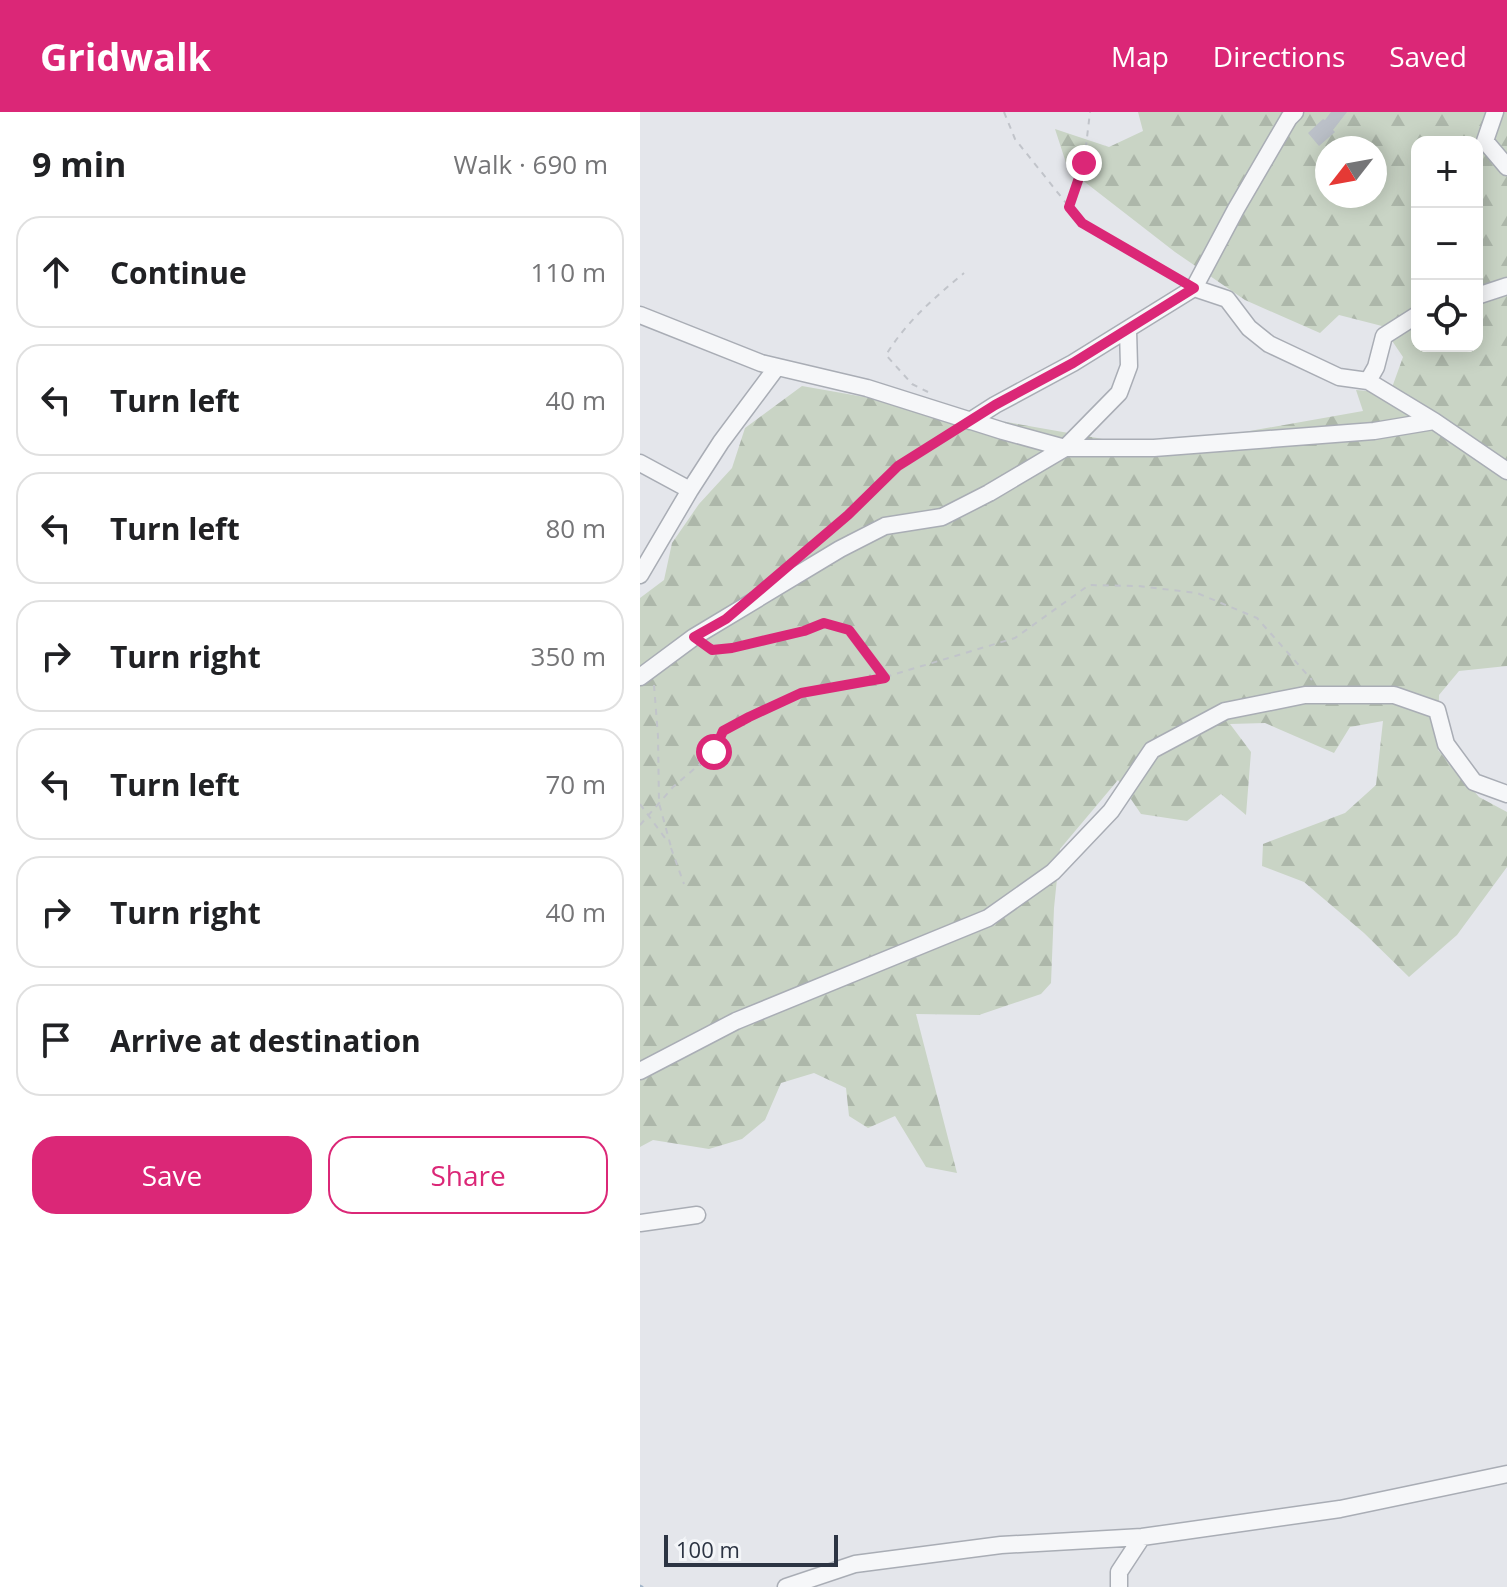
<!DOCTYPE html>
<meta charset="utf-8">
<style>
:root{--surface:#fff;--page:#f6f6f6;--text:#202124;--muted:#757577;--line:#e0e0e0;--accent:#db2777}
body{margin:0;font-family:"Open Sans",sans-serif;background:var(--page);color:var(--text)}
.controls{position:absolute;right:24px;top:24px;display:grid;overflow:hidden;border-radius:16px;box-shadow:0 4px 20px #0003}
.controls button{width:72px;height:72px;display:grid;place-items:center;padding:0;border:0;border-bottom:2px solid var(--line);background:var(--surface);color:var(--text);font:40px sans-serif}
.compass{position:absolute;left:675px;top:24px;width:72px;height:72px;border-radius:50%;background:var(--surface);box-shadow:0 4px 20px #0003;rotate:239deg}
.scale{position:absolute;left:24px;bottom:20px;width:174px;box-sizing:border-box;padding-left:8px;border:4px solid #2c3443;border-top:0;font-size:22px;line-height:28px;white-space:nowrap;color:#2c3443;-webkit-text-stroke:6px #f3f5f8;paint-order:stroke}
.stop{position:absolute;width:24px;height:24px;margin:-18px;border:6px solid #db2777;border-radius:50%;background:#fff}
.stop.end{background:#db2777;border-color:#fff;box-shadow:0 2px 8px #0008}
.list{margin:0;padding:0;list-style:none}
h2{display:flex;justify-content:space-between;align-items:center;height:104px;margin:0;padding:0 32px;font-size:34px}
h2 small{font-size:26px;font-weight:400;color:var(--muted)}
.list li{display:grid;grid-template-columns:52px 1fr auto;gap:24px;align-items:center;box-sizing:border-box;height:112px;margin:0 16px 16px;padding:0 16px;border:2px solid var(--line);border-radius:24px}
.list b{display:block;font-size:30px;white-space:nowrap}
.list em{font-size:26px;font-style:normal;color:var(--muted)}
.actions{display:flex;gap:16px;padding:24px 32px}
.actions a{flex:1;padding:18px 0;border:2px solid var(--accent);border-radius:24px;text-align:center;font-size:28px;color:var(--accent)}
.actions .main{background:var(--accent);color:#fff}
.icon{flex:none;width:44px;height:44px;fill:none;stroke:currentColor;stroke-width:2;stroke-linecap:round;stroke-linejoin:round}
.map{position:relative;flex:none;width:867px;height:1475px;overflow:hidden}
header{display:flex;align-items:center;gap:48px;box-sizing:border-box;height:112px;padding:0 40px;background:var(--accent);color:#fff}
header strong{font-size:38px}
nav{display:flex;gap:44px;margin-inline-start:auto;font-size:28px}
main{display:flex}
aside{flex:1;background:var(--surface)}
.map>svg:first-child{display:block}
.forest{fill:url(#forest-firs);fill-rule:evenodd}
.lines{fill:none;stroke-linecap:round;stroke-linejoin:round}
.stream{stroke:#a1b4c9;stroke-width:3}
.building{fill:#bbc0c8}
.minor-casing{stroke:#a9adb5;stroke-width:19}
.path{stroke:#c1c4ca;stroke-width:2;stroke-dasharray:6 6;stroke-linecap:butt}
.minor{stroke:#f6f7f9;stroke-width:16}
.route{stroke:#db2777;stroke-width:10}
</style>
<header>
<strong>Gridwalk</strong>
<nav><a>Map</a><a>Directions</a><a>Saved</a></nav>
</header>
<main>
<aside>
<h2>9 min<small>Walk · 690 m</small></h2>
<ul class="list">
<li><svg class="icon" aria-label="ahead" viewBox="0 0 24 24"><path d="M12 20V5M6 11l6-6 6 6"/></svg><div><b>Continue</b></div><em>110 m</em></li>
<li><svg class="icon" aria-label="left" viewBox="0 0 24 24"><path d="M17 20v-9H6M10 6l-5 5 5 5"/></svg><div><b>Turn left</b></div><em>40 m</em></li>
<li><svg class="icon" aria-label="left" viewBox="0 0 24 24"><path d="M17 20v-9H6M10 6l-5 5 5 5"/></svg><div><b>Turn left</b></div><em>80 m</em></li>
<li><svg class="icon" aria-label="right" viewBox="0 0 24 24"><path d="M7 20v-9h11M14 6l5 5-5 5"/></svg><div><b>Turn right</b></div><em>350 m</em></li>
<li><svg class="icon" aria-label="left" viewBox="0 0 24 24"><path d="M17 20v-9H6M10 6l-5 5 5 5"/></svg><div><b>Turn left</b></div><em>70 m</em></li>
<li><svg class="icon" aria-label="right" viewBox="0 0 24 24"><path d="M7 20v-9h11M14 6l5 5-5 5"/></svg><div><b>Turn right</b></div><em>40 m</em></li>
<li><svg class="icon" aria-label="arrive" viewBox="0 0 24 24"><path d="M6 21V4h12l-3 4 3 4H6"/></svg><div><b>Arrive at destination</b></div></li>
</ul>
<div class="actions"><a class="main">Save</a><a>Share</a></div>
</aside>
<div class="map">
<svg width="867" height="1475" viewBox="0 0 867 1475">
<defs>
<pattern id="forest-firs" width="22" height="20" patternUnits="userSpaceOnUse" patternTransform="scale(2)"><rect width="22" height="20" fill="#c9d4c5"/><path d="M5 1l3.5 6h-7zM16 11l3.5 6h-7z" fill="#adb7aa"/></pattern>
</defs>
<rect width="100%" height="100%" fill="#e4e6eb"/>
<!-- forest -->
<path class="forest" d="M 498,0 L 867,0 L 867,554 L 819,559 L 799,583 L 798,638 L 839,685 L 867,700 L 867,755 L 817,823 L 769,865 L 724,821 L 664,770 L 622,754 L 623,732 L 705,701 L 736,673 L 743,609 L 710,615 L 694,641 L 625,611 L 590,612 L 611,640 L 606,703 L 581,682 L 547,709 L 501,702 L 478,668 L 420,737 L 414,796 L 411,871 L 401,882 L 339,903 L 276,902 L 317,1061 L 286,1055 L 255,1004 L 228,1016 L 209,1004 L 206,976 L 174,961 L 141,971 L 125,1008 L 102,1027 L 69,1037 L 13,1028 L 0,1035 L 0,486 L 24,468 L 32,431 L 59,392 L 92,356 L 105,316 L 162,274 L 514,336 L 723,299 L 716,278 L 750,281 L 763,245 L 742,214 L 699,203 L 680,221 L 605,188 L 535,140 L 428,57 L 415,17 L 469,35 L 503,19 ZM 777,30 L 837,30 L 837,234 L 777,234 ZM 687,36 L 735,36 L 735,84 L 687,84 Z"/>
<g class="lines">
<!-- stream -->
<path class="stream" d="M 0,1474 L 2,1475"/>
</g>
<!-- building -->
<path class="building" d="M 691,0 L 707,0 L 693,18 L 695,20 L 679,34 L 668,21 L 683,7 L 685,8 Z"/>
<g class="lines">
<defs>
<path id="minor" d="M 855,0 L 845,29 L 867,55
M 554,176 L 587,187 L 609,216 L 629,232 L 699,265 L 728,269 L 736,255 L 744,224 L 777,203
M 837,184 L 867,174
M 0,203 L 121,251 L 227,276 L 363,319 L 425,336 L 514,336 L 734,319 L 794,309 L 867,359
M 728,269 L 794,309
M 330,309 L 355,293 L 433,251 L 554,176 L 596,97 L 649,6 L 655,0
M 0,351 L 50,378
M 0,463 L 50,378 L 81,330 L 137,255
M 0,565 L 54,525 L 200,437 L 245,414 L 302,405 L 349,381 L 425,336 L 479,281 L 489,254 L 488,218
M 0,959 L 96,909 L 348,806 L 413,760 L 471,699 L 512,638 L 585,599 L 665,583 L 754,583 L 797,598 L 806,632 L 834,670 L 867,682
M 0,1111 L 57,1103
M 146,1475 L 215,1452 L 361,1433 L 502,1425 L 700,1397 L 867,1362
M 479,1475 L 479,1460 L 502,1425"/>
</defs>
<!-- minor casing -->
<use href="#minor" class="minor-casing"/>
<!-- path -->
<path class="path" d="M 364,0 L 375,27 L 442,111 L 539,168
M 430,94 L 444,51 L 450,0
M 288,280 L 272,272 L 246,243 C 266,210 294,186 324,161
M 160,444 L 208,403 L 258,354 L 313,319
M 65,533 L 72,538 L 92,536 L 164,519 L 184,511 L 209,518 L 245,566
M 14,573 L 18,624 L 19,691 L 31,735
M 0,692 L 28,730
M 0,713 L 33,675 L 74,640 L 83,619 L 109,605 L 161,581 L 232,569 L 375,526 L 449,473 L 498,474 L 557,481 L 617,506 L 672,568
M 31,736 L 44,772"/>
<!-- minor -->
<use href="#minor" class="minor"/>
</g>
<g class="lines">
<!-- route -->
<path class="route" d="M 74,640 L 83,619 L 109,605 L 161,581 L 245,566 L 209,518 L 184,511 L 164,519 L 92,536 L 72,538 L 54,525 L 86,507 L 208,403 L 258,354 L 355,293 L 433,251 L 554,176 L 442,111 L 429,95 L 444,51"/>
</g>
</svg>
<div class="controls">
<button>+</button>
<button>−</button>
<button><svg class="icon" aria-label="locate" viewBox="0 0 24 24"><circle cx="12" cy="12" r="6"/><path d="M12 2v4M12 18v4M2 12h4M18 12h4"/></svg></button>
</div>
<svg class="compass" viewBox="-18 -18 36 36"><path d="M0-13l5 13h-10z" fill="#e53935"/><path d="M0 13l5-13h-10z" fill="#757577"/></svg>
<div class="scale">100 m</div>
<div class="stop" style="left:74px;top:640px"></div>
<div class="stop end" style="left:444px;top:51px"></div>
</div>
</main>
